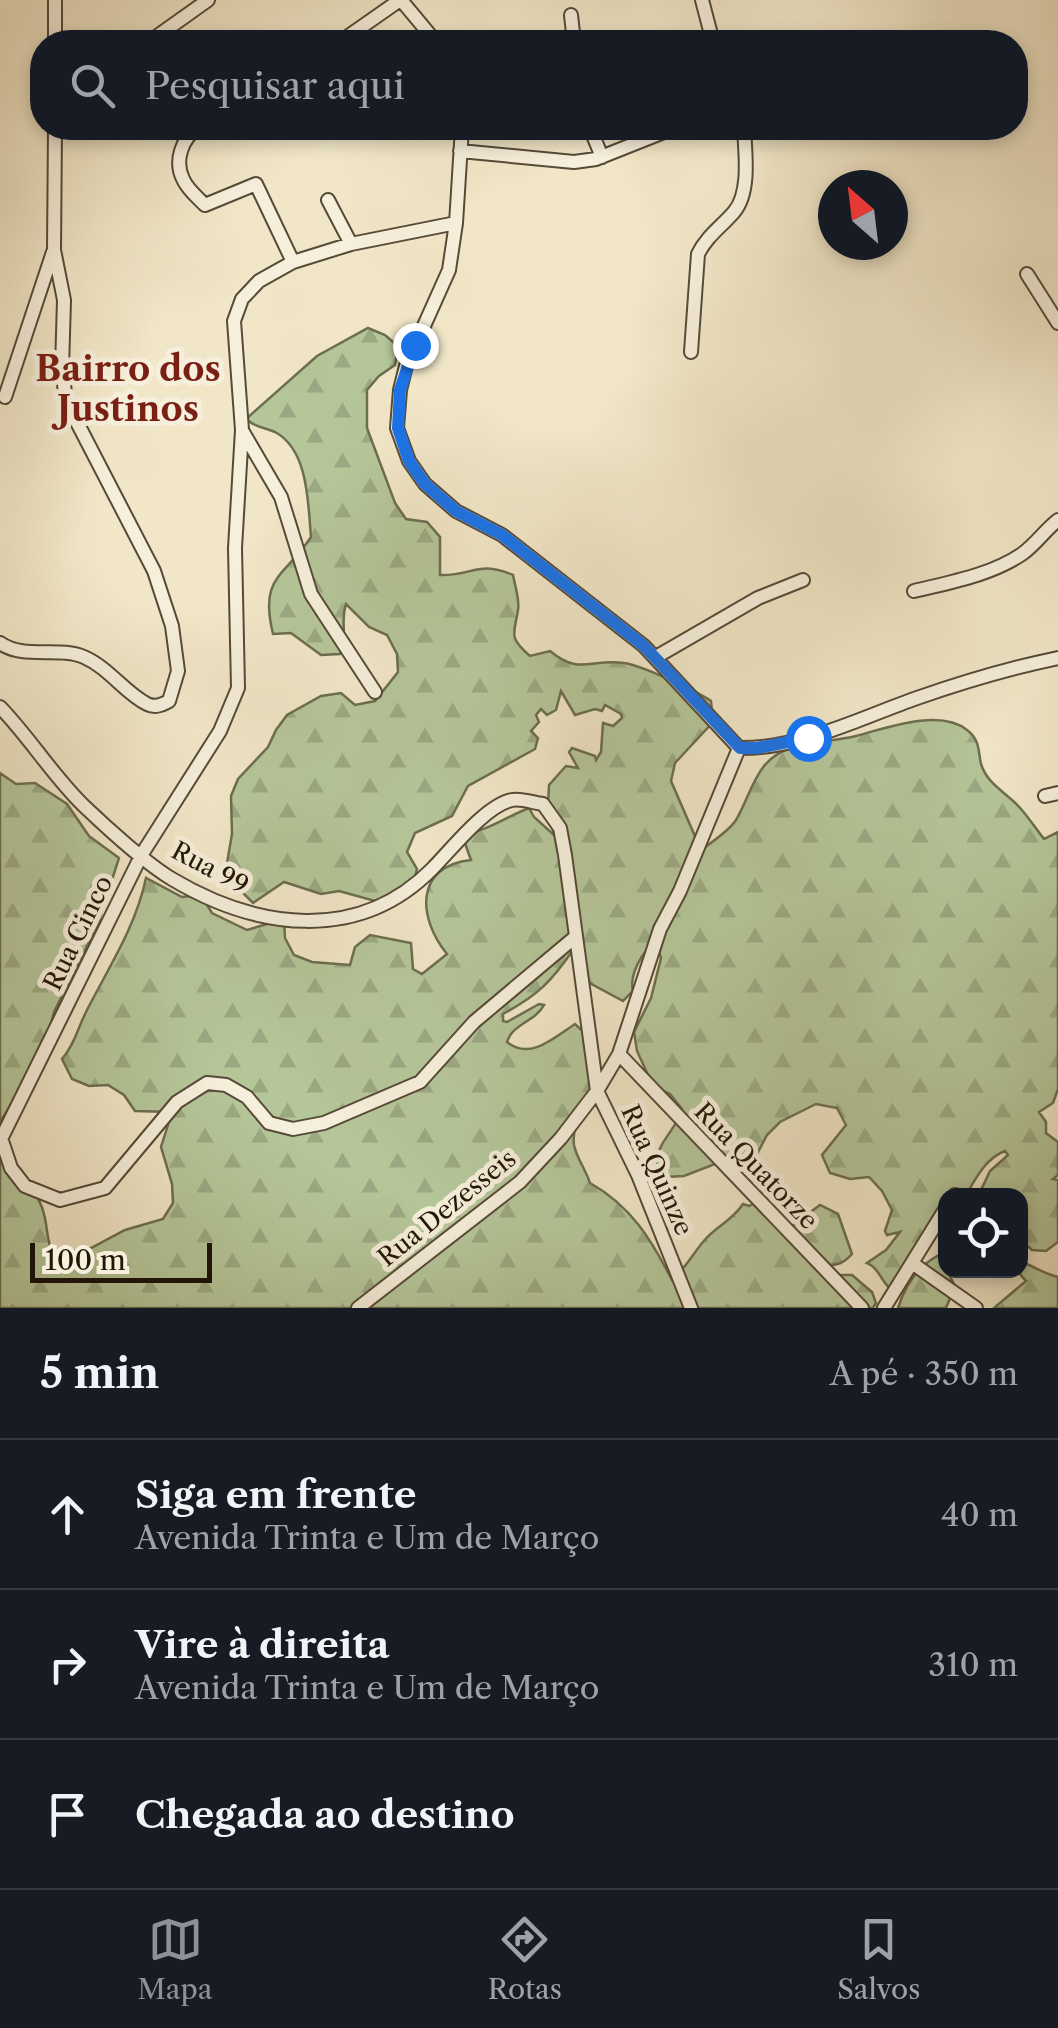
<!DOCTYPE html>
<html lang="pt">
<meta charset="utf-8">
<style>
:root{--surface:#171b24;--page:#20242c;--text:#f1f3f6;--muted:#9ea1a6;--line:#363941;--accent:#8c9099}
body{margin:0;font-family:"Libre Caslon Text",serif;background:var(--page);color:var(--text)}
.controls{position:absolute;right:30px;bottom:30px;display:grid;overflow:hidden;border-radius:20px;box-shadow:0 5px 15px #0003}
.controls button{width:90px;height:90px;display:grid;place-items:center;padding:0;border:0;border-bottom:2px solid var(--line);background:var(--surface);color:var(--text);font:50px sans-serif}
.compass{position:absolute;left:818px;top:170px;width:90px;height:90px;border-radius:50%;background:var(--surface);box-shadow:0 5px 15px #0003;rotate:332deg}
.scale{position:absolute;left:30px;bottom:25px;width:182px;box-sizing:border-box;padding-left:10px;border:5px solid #231608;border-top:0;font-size:28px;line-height:35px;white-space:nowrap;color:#231608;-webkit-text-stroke:8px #f6efdb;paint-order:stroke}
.stop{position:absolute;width:30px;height:30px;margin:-22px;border:8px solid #1a73e8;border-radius:50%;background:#fff}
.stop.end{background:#1a73e8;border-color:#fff;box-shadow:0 2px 10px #0008}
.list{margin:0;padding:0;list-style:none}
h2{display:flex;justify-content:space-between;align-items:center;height:130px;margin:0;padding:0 40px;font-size:42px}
h2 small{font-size:32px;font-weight:400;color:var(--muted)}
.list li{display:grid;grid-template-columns:65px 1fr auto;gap:30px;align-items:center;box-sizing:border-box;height:150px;padding:0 40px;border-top:2px solid var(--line)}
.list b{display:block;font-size:38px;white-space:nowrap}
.list p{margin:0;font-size:32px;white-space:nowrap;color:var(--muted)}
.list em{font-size:32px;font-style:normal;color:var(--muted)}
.icon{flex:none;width:55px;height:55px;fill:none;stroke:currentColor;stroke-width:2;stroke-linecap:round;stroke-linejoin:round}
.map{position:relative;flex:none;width:1058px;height:1308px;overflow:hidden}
.search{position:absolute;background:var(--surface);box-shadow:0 5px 15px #0003;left:30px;right:30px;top:30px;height:110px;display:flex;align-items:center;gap:25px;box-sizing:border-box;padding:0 35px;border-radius:40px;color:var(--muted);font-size:38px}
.sheet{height:580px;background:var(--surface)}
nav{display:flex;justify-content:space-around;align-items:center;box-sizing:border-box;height:140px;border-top:2px solid var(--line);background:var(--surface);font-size:28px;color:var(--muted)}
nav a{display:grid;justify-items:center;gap:5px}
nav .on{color:var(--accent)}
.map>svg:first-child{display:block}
.forest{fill:url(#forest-firs);stroke:#6c6e50;stroke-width:2.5}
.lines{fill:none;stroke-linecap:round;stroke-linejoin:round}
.minor-casing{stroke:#564a38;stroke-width:16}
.minor{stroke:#f6efdb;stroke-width:12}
.route{stroke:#1a73e8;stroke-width:12}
.labels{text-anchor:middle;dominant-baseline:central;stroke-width:10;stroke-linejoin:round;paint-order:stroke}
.street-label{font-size:25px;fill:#231608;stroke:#f6efdb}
.district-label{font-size:35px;font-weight:bold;fill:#7a1f14;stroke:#f6efdb}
</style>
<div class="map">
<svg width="1058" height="1308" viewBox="0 0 1058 1308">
<defs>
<pattern id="forest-firs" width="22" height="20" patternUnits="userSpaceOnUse" patternTransform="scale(2.5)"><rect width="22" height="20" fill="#b5c699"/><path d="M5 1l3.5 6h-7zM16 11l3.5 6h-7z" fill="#9ba982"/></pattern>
</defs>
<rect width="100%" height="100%" fill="#f1e6c7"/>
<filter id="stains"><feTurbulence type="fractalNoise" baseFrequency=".002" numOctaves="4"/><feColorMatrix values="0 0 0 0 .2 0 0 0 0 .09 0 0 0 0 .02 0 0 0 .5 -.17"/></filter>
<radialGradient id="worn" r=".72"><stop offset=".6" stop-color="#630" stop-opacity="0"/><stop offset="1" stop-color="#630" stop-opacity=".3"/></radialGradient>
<!-- forest -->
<path class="forest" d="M 368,328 L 385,335 L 399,347 L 395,365 L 379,376 L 367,390 L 367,428 L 395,503 L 406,519 L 427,522 L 440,537 L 440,575 C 473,576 478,560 513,575 C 515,586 520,601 518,610 C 514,635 508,637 530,656 L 550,651 C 580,676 591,658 624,663 C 641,665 696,691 711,701 L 713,722 L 675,763 L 671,781 L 701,850 C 712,842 729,831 736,820 C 746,803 752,781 764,766 C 787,738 826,744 856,736 C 886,728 940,708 967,730 C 980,740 978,750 981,764 C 988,786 1008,793 1021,809 C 1029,818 1036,829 1044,839 L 1058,832 L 1058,1089 L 1053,1103 L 1039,1112 L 1046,1122 L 1046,1133 L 1058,1142 L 1058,1175 L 1053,1179 L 1058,1180 L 1058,1242 L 1046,1251 L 1032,1250 L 1021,1240 L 1020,1196 L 986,1195 L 982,1188 L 990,1171 L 1008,1155 L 1005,1151 C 986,1158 976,1178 966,1195 L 946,1196 L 945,1223 L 928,1236 L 895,1293 C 882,1285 880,1268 867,1263 L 886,1250 L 900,1232 L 887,1235 L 885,1231 L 892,1210 L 882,1191 L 869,1177 L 850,1179 L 830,1173 L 822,1155 L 846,1125 L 837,1108 L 816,1104 L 780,1122 L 767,1135 L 757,1154 L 740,1162 L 720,1162 L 684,1176 L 665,1177 L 656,1160 C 661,1138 676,1130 682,1109 L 670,1094 L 653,1086 L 637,1051 L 634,1032 L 651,998 L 661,958 L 656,942 C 642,951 629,975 633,991 L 623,1001 L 586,981 L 573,950 C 551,982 538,995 503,1014 L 503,1021 L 507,1022 L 539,1004 L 544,1005 C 535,1022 513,1023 507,1042 C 530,1061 555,1037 575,1024 L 588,1036 L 599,1074 C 590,1094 571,1122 574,1145 C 576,1157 586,1170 590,1183 C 631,1206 651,1239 672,1280 C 685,1269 692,1255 703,1242 C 715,1227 732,1221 743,1204 L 749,1206 L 764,1198 L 789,1228 L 820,1205 L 838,1214 L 852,1254 C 844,1263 837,1266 825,1265 L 835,1275 L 852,1275 L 872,1292 L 876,1303 L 873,1308 L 0,1308 L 0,1155 C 17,1172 38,1189 44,1214 C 48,1229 46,1239 53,1254 L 91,1248 L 125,1230 L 163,1219 L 173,1203 L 172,1184 L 161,1147 L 172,1112 L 135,1111 L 124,1095 L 108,1085 L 89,1086 L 72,1079 L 62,1059 C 75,1044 78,1027 87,1010 C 109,967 136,926 146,878 L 182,897 L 201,895 L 212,913 L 247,930 L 284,919 L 285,938 L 294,955 L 312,962 L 350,965 L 355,947 L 370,935 L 411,943 L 413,969 L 422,974 L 447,954 C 417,917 415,866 471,860 L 462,835 C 487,831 506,817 529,808 L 534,817 L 554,835 L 548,807 L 549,785 L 566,766 L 578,768 L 569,752 L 572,748 L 595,756 L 596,760 L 601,752 L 603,723 L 613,726 L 622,718 L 621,714 L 605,705 L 602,711 L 595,709 L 575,715 L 561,691 L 556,710 L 547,715 L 541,709 L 536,715 L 539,722 L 531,731 L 538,738 L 535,749 L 468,786 L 452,816 L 415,833 L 407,852 L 417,869 L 414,882 L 375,901 L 339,891 L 321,894 L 284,882 L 253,903 L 225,875 L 232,834 L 231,796 L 238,779 L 268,747 L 276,730 L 287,715 L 321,696 L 341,693 L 355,705 L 375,701 L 398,672 L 397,654 L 387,635 L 369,627 L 346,604 C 340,622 348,633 340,654 L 321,655 L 291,633 L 273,634 C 259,576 284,578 311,537 C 308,505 309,450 275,432 C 264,427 256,428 246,419 L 317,356 Z
M 0,773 L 16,784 L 35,783 L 67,804 L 89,836 L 119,858 L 98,924 L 54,1012 L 44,1052 L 0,1122 Z
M 939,1255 L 955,1286 L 946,1308 L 898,1308 C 905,1286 918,1266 939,1255 Z
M 1021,1262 C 1034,1266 1044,1274 1058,1277 L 1058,1308 L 994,1308 L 1026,1281 L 1017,1271 L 1020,1270 Z"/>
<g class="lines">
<defs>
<path id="minor" d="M 401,0 L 436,42
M 702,0 L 713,42
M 571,15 L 574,42
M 55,42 L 55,0
M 149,42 L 208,0
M 340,42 L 400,0
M 198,128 C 182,138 174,161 183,179 C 187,189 198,198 205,205 L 256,184 L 293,262
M 462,128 L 456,223 L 449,270 L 406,366 L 400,390 L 397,428 L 409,461 L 425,484 L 456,511 L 502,535 L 644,646 L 739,748 C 801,749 860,718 917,698 C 963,682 1010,668 1058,658
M 590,128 L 602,157
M 397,130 L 401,128
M 460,151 L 574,162 L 596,159 L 674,128
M 328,200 L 351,244
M 1027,274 L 1058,323
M 691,352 L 698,254 C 707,236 721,227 734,212 C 751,192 745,152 744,128
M 5,397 L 53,252
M 243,432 L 281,497 L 311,594 L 375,692
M 914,591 C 951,582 991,575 1022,554 C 1036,544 1045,530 1058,520
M 0,643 C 24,660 59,646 84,657 C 109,668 125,693 147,704 C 155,708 162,705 169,701 L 178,671 L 172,626 L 154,571 L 66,401 L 62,368 L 64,300 L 54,250 L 55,128
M 656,657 L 758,598 L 803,580
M 0,707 C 30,738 53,776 84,806 C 106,827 147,864 172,879 C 256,929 358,944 432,869 C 451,850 486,805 512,800 C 521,798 534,803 543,804 L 560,828 L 565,855 L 597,1091 L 638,1175 L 691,1308
M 1045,796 L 1058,793
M 619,1054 L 862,1308
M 0,1135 L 11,1168 L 25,1186 L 60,1200 L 105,1188 L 177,1102 L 207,1083 L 226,1085 L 247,1097 L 269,1123 L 293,1129 L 324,1123 L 420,1082 L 474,1022 L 574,938
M 1,1139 L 142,854 L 220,731 L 238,688 L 235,548 L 242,430 L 234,321 L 242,299 L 259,281 L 293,262 L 351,244 L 456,223
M 955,1196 L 955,1195
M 912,1263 L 976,1308
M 358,1308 L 520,1182 L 561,1138 L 597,1091 L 619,1054 L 660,929 L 680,891 L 739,748
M 884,1308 L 946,1208"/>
</defs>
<!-- minor casing -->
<use href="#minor" class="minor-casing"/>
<!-- minor -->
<use href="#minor" class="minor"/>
</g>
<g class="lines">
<!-- route -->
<path class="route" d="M 415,345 L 400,390 L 398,428 L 409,461 L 425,484 L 456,511 L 502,535 L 644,646 L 740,748 L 757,748 L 808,738"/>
</g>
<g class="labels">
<!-- street labels -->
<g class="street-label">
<text transform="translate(210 868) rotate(28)">Rua 99</text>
<text transform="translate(78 933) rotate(-64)">Rua Cinco</text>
<text transform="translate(756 1166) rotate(46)">Rua Quatorze</text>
<text transform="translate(657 1170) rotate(66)">Rua Quinze</text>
<text transform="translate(447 1208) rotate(-39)">Rua Dezesseis</text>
</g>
<!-- district labels -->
<g class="district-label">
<text x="128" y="368">Bairro dos<tspan x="128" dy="40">Justinos</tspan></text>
</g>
</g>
<rect width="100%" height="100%" filter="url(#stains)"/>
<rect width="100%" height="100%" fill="url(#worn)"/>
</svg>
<div class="controls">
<button><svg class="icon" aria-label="locate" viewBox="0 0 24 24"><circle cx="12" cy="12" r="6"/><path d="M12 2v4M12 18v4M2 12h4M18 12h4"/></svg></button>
</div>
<svg class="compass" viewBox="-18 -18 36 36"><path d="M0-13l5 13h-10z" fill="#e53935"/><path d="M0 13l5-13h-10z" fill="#9ea1a6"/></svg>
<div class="scale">100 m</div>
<div class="stop" style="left:808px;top:738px"></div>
<div class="stop end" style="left:415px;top:345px"></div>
<div class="search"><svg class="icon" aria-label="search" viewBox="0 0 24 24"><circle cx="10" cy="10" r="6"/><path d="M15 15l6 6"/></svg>Pesquisar aqui</div>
</div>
<section class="sheet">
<h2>5 min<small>A pé · 350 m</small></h2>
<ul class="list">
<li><svg class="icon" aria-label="ahead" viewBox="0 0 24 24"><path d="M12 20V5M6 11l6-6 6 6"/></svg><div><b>Siga em frente</b><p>Avenida Trinta e Um de Março</p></div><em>40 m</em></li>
<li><svg class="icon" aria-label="right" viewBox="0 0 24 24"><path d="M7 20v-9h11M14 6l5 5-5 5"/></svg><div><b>Vire à direita</b><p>Avenida Trinta e Um de Março</p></div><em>310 m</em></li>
<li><svg class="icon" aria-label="arrive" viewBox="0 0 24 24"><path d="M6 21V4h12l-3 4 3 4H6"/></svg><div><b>Chegada ao destino</b></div></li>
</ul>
</section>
<nav>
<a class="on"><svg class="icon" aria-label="map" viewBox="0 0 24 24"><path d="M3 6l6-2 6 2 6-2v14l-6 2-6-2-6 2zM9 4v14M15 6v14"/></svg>Mapa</a>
<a><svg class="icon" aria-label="directions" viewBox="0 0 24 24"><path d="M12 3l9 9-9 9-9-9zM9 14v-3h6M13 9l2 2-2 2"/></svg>Rotas</a>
<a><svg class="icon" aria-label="saved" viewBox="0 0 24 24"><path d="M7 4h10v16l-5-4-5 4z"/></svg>Salvos</a>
</nav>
